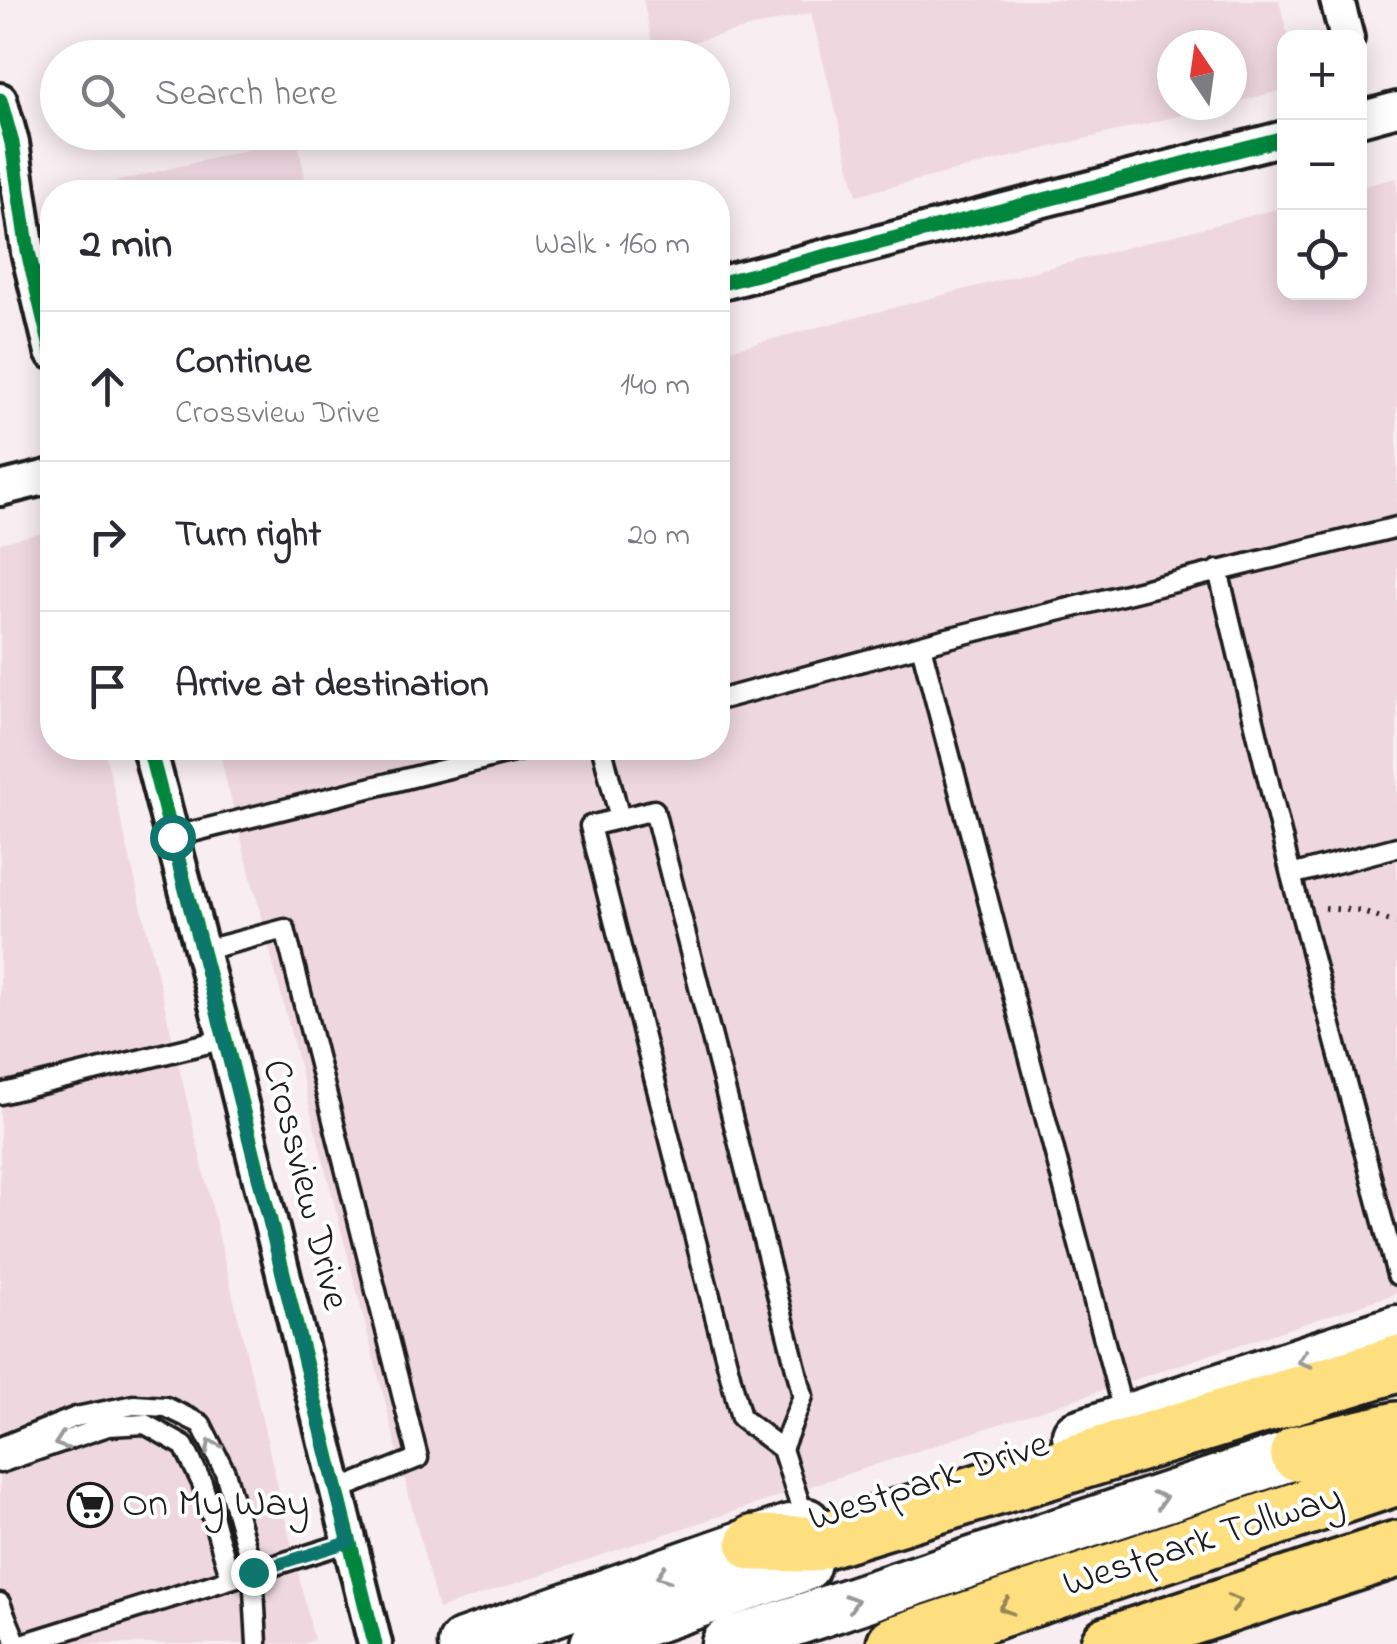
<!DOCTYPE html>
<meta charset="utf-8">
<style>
:root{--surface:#fff;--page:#f7f7f7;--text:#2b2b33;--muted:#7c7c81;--line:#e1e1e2}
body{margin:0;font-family:"Indie Flower",sans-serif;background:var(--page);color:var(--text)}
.controls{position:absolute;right:30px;top:30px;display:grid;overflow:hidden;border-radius:20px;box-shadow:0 5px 25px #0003}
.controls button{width:90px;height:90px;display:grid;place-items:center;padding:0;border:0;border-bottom:2px solid var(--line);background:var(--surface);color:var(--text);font:50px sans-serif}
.compass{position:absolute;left:1157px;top:30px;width:90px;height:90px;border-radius:50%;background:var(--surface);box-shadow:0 5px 25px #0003;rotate:347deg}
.stop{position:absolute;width:30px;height:30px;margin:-22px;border:8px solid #0f766e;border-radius:50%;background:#fff}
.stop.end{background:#0f766e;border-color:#fff;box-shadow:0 2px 10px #0008}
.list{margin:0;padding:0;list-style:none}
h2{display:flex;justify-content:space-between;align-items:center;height:130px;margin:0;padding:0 40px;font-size:42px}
h2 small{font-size:32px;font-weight:400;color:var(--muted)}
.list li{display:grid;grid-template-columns:65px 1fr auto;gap:30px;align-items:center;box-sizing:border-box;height:150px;padding:0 40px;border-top:2px solid var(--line)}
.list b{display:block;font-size:38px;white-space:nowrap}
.list p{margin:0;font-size:32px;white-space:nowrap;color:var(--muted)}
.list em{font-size:32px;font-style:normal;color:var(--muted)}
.icon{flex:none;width:55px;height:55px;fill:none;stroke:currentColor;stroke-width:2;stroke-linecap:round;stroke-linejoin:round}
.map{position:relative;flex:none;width:1397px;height:1644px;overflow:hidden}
.search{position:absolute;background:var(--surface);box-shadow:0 5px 25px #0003;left:40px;top:40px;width:690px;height:110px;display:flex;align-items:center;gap:25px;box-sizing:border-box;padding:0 35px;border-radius:55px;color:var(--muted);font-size:38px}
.panel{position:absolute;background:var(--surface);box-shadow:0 5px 25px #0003;left:40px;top:180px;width:690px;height:580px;border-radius:40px}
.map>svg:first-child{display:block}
.built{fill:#efd7e0}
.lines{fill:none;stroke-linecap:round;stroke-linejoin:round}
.service-casing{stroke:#1c1c1c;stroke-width:25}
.minor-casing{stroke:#1c1c1c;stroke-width:40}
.secondary-casing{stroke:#1c1c1c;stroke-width:55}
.motorway-casing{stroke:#1c1c1c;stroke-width:62}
.path{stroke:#1c1c1c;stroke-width:6;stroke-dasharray:2.5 8;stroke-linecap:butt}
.service{stroke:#fff;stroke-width:18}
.minor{stroke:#fff;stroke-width:32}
.secondary{stroke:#fff;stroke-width:48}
.motorway{stroke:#fedf80;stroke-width:55}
.cycleway-casing{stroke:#fff;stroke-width:21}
.cycleway{stroke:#00873e;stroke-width:15}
.oneway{stroke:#999}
.oneway2{stroke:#988753}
.route{stroke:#0f766e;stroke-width:12}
.labels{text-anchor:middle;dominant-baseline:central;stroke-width:8;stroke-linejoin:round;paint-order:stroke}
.street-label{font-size:40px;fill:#1c1c1c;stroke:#fff}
.poi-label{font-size:40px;fill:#1c1c1c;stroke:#fff;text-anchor:start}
</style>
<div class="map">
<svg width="1397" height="1644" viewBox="0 0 1397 1644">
<rect width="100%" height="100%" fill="#f8edf1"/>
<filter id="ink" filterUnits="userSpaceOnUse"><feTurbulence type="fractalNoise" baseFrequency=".01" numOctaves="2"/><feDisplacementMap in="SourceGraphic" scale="20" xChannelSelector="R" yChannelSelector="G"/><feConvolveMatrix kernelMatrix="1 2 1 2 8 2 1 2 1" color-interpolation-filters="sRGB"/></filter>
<g filter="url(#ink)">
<!-- built -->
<path class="built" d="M 643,0 L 1279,0 L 1288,37 L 1284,38 L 1284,90 L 1232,103 L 1232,45 L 1172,45 L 1172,105 L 1223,105 L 857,195 L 811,13 L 654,51 Z
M 297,138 L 308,192 L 74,192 L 296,138 Z
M 1397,178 L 1397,1293 L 438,1609 L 218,748 L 718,748 L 718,353 L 1284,207 L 1284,292 L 1360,292 L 1360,187 Z
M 52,530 L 52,748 L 104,748 L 314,1640 L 303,1644 L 0,1644 L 0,543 Z"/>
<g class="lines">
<defs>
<path id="service" d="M 1218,570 L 1291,875 L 1397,1275
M 921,646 L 1125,1419
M 718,700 L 944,639 L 1397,527
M 602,748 L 620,819
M 654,810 L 803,1396 L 782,1449 L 741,1418 L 590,826 Z
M 172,837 L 529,748
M 1291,875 L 1397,847
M 201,951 L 285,929 L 418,1458 L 336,1491
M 0,1094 L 225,1039
M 0,1447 L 76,1417 L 134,1405 L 166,1407 L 201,1424 L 225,1472 L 253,1571 L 257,1644
M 782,1449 L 805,1520
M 0,1463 L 108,1426 L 145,1424 L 184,1446 L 202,1483 L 231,1579
M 0,1603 L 17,1644
M 22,1644 L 349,1542"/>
<path id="minor" d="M 1337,0 L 1347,38
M 0,100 L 12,143 L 28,252 L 52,352
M 1360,119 L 1397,109
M 718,284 L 1284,138
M 0,489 L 52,476
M 149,748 L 225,1039 L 375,1644"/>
<path id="secondary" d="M 1077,1435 L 1397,1330
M 463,1644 L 790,1529
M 595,1644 L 609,1634 L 805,1566 L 811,1544 L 806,1523
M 726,1644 L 1332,1442"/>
<path id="motorway" d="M 1298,1453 L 1397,1430
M 755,1543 L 811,1544 L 1397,1364
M 895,1644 L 1397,1477
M 1109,1644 L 1397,1549"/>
</defs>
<!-- service casing -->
<use href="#service" class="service-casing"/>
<!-- minor casing -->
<use href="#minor" class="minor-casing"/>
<!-- secondary casing -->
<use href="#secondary" class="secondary-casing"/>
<!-- motorway casing -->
<use href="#motorway" class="motorway-casing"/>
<!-- path -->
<path class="path" d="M 260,189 L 261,192
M 1325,908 L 1359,911 L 1397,923"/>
<!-- service -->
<use href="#service" class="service"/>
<!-- minor -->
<use href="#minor" class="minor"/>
<!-- secondary -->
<use href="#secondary" class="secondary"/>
<!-- motorway -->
<use href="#motorway" class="motorway"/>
<defs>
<path id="cycleway" d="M 0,100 L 12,143 L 28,252 L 52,352
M 718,284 L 1284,138
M 149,748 L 225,1039 L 375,1644"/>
</defs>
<!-- cycleway casing -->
<use href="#cycleway" class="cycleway-casing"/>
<!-- cycleway -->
<use href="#cycleway" class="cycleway"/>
</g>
<!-- one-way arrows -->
<defs><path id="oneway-chevron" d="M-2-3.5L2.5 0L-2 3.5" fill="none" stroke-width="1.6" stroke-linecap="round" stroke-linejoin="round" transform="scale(2.5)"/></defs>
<g class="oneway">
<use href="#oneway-chevron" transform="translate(1304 1360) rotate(162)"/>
<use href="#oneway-chevron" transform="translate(61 1442) rotate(161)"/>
<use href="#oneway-chevron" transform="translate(212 1446) rotate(-117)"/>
<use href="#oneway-chevron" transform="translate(1160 1499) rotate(-18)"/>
<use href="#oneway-chevron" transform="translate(663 1575) rotate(161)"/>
<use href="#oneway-chevron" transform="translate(852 1602) rotate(-18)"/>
</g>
<g class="oneway2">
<use href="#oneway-chevron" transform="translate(1235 1602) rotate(-18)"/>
<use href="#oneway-chevron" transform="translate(1006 1607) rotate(162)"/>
</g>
</g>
<g class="lines" filter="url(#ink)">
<!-- route -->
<path class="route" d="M 172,837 L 224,1039 L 349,1542 L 253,1572"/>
</g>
<!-- icons -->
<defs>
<symbol id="supermarket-ring" viewBox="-11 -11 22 22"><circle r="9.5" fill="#fff" stroke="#1c1c1c" stroke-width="1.5"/><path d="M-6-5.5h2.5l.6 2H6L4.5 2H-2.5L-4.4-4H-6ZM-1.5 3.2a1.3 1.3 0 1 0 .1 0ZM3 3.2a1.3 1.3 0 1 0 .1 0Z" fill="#1c1c1c"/></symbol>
</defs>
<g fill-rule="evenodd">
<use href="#supermarket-ring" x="65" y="1480" width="50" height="50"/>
</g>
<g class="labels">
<!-- street labels -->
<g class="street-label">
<text transform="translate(304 1185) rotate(76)">Crossview Drive</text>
<text transform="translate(929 1483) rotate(-18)">Westpark Drive</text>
<text transform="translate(1203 1542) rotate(-18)">Westpark Tollway</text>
</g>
<!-- poi labels -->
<g class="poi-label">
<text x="122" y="1505">On My Way</text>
</g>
</g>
</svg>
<div class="controls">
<button>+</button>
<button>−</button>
<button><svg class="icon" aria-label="locate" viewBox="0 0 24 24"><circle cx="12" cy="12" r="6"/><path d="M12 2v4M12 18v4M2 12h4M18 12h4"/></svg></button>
</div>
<svg class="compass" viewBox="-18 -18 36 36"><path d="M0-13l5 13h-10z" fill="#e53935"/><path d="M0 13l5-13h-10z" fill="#7c7c81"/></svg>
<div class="stop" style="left:172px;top:837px"></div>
<div class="stop end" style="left:253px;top:1572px"></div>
<div class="search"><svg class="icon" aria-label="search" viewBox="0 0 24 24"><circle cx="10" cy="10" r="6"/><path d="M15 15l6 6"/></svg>Search here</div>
<section class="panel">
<h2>2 min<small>Walk · 160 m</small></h2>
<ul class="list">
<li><svg class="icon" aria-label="ahead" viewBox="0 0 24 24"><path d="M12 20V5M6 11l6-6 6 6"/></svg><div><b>Continue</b><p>Crossview Drive</p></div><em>140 m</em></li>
<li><svg class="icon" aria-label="right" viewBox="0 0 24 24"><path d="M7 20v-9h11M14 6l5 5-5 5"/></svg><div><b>Turn right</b></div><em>20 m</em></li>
<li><svg class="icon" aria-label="arrive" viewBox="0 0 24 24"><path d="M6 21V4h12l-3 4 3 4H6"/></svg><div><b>Arrive at destination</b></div></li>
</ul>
</section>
</div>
